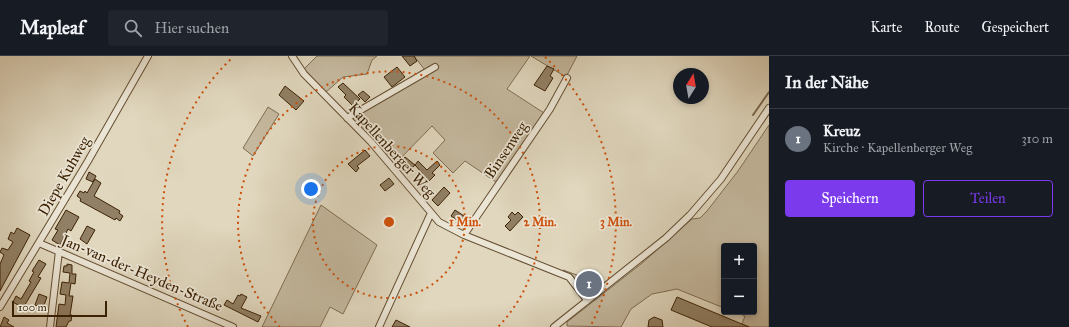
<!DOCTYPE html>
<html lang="de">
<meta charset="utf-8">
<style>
:root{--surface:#171b24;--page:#20242c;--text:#f1f3f6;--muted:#9ea1a6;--line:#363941;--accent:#7c3aed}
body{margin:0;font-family:"IM FELL Great Primer",serif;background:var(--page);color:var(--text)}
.controls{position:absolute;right:12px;bottom:12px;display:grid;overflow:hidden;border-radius:4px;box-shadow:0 2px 6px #0003}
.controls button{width:36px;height:36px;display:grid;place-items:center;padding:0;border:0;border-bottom:1px solid var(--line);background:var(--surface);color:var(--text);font:20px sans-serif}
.compass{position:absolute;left:673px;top:12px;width:36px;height:36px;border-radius:50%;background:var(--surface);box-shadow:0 2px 6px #0003;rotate:11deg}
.scale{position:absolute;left:12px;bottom:10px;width:95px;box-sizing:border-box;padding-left:4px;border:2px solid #3c2204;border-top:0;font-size:11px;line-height:14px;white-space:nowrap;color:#3c2204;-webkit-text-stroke:3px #ebe5d5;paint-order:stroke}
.you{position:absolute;left:311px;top:133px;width:14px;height:14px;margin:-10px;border:3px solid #fff;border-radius:50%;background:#1a73e8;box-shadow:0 0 0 6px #1a73e833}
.badge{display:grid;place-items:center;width:26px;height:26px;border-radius:50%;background:var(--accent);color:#fff;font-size:13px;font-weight:700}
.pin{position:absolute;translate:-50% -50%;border:2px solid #fff;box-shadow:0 1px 4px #0006}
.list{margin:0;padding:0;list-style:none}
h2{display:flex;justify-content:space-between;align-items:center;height:52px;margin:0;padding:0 16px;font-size:17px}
h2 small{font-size:13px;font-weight:400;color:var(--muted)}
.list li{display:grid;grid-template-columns:26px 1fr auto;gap:12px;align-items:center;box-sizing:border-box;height:60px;padding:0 16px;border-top:1px solid var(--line)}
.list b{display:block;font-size:15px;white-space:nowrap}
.list p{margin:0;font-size:13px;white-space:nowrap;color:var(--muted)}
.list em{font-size:13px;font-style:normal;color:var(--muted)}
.actions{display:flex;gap:8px;padding:12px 16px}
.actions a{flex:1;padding:9px 0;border:1px solid var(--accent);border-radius:4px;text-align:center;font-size:14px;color:var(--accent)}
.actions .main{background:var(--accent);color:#fff}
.icon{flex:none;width:22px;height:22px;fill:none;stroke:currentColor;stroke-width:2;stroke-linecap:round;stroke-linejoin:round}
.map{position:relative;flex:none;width:769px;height:271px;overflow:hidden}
header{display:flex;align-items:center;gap:24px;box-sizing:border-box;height:56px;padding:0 20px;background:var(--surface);border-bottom:1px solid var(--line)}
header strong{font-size:19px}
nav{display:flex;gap:22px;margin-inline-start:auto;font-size:14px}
.search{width:280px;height:36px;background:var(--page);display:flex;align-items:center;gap:10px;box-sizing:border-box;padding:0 14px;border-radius:4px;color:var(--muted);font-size:15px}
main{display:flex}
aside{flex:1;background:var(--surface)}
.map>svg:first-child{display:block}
.green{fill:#c4b89e;stroke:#806d51}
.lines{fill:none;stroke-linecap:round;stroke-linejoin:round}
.stream{stroke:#7d694e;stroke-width:2}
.building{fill:#918065;stroke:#3c2204}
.street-casing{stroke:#654f32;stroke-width:8}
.street{stroke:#ebe5d5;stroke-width:6}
.ring{fill:none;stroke:#ce510b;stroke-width:2;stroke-dasharray:2 4}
.labels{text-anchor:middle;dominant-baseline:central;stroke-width:3.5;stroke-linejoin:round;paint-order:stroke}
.street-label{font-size:15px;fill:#3c2204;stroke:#ebe5d5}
.centre{fill:#ce510b;stroke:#ebe5d5;stroke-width:2}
.ring-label{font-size:12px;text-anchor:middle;font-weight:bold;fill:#ce510b;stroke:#ebe5d5;stroke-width:3.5;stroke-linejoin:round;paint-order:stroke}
</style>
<header>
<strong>Mapleaf</strong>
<div class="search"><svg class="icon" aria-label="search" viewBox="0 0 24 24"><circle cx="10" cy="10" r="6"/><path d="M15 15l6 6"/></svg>Hier suchen</div>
<nav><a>Karte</a><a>Route</a><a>Gespeichert</a></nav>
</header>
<main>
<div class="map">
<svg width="769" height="271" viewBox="0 0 769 271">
<rect width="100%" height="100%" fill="#e0d7be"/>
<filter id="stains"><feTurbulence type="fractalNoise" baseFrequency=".005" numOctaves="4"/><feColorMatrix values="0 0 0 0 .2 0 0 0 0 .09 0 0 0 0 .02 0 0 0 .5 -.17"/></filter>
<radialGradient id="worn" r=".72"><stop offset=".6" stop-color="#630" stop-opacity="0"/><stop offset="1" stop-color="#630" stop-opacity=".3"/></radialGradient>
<!-- green -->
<path class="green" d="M 317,0 L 377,0 L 372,4 L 367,18 L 343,21 L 326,36 L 304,13 Z
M 414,0 L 530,0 L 507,33 L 544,57 L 496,126 L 465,105 L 453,117 L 433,97 L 445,84 L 432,70 L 394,109 L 352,64 L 353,61 L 425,14 Z
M 531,0 L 577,0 L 566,21 Z
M 268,51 L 279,58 L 253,100 L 243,92 Z
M 769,69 L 769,271 L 750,271 L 742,268 L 745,260 L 735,256 L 754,256 L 754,190 L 724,190 L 724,252 L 677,233 L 652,238 L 631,253 L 621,271 L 567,270 L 567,266 L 641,208 L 692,163 L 700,162 L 707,155 L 738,115 Z
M 321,149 L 377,189 L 343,258 L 330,251 L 320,271 L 262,271 Z
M 563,214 L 596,226 L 597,231 L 591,236 L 584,235 L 572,220 Z"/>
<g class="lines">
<!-- stream -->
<path class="stream" d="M 753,59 L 769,36"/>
</g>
<!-- building -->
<path class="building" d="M 402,0 L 414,0 L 417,5 L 410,10 Z
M 547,10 L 554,13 L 550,20 L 553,22 L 545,35 L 534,29 Z
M 397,11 L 405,21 L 392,31 L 384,21 Z
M 343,27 L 360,43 L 353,50 L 344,41 L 346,39 L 338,31 Z
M 285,30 L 304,45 L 296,54 L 279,39 Z
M 363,35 L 370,41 L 365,46 L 358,39 Z
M 365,94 L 370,100 L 357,110 L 359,112 L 356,116 L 348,108 Z
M 405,101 L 415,109 L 418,105 L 427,114 L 437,105 L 440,109 L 432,117 L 435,119 L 422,132 L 415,126 L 423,118 L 415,109 L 408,116 L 401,107 Z
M 89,116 L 96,120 L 93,126 L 86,123 Z
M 389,122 L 394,128 L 385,135 L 380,129 Z
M 95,123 L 101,127 L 94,140 L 120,155 L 119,157 L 123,160 L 120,165 L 116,162 L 115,164 L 80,145 L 81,143 L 77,140 L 80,135 L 84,137 L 85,135 L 87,137 Z
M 444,131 L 450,137 L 438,150 L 432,144 Z
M 66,154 L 79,161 L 71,175 L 68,173 L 60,189 L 52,184 L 58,174 L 55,173 Z
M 455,154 L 467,162 L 463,168 L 451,160 Z
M 512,156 L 515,159 L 518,156 L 523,161 L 510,175 L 505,170 L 511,164 L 508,161 Z
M 87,170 L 95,174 L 87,188 L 80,183 Z
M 17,172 L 30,179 L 0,235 L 0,208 L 4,199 L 0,196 L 2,192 L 8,194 L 13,186 L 8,183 L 11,176 L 14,178 Z
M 39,204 L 46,208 L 38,221 L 41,222 L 23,252 L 13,246 L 16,240 L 21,243 L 31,226 L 29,225 L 34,216 L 32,215 Z
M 67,208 L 72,209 L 72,218 L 76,218 L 75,228 L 71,227 L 69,240 L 73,240 L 70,259 L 72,259 L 71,265 L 69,265 L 66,271 L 56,271 L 59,248 L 65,249 L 66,239 L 60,238 L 62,226 L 69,227 L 70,217 L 63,216 L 64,210 L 67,210 Z
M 39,238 L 47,241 L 43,252 L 35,249 Z
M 241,238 L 247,241 L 241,252 L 261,260 L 258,266 L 224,249 L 227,244 L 233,248 L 238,239 L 240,240 Z
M 677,241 L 749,271 L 712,271 L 671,254 Z
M 4,261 L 9,264 L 7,267 L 14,271 L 0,271 Z
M 654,261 L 662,264 L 663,271 L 648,271 L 649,264 Z
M 396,264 L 410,271 L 392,271 Z"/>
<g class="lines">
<defs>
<path id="street" d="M 292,0 L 304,18 L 371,86 L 439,166 L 464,179 L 569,221 L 587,244
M 347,62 L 435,11
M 464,179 L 550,53 L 567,22
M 39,187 L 233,271
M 0,251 L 88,105 L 148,0
M 50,271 L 59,195
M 379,271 L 431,157
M 554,271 L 666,182 L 690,159 L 721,123 L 769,52"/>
</defs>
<!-- street casing -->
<use href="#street" class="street-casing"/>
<!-- street -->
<use href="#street" class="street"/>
</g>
<!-- distance rings -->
<g class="ring">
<circle cx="389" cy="166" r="76"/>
<path d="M280 271A151 151 0 1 1 498 271"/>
<path d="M188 271A227 227 0 0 1 233 1M545 1A227 227 0 0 1 590 271"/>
</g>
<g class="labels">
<!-- street labels -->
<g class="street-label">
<text transform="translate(392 94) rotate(48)">Kapellenberger Weg</text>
<text transform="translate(506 94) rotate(-56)">Binsenweg</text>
<text transform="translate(64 120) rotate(-60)">Diepe Kuhweg</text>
<text transform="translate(142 217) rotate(23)">Jan-van-der-Heyden-Straße</text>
</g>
</g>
<circle cx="389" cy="166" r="6" class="centre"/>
<g class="ring-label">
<text x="465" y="170">1 Min.</text>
<text x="540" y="170">2 Min.</text>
<text x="616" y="170">3 Min.</text>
</g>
<rect width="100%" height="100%" filter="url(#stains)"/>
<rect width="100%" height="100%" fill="url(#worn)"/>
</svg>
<div class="controls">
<button>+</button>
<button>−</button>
</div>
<svg class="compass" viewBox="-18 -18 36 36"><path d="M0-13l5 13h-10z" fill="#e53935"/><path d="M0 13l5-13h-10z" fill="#9ea1a6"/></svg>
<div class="scale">100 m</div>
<div class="you"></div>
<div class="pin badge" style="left:589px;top:228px;background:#6b7280">1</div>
</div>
<aside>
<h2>In der Nähe<small></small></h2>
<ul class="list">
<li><span class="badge" style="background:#6b7280">1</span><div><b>Kreuz</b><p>Kirche · Kapellenberger Weg</p></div><em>310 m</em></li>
</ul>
<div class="actions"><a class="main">Speichern</a><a>Teilen</a></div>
</aside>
</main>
